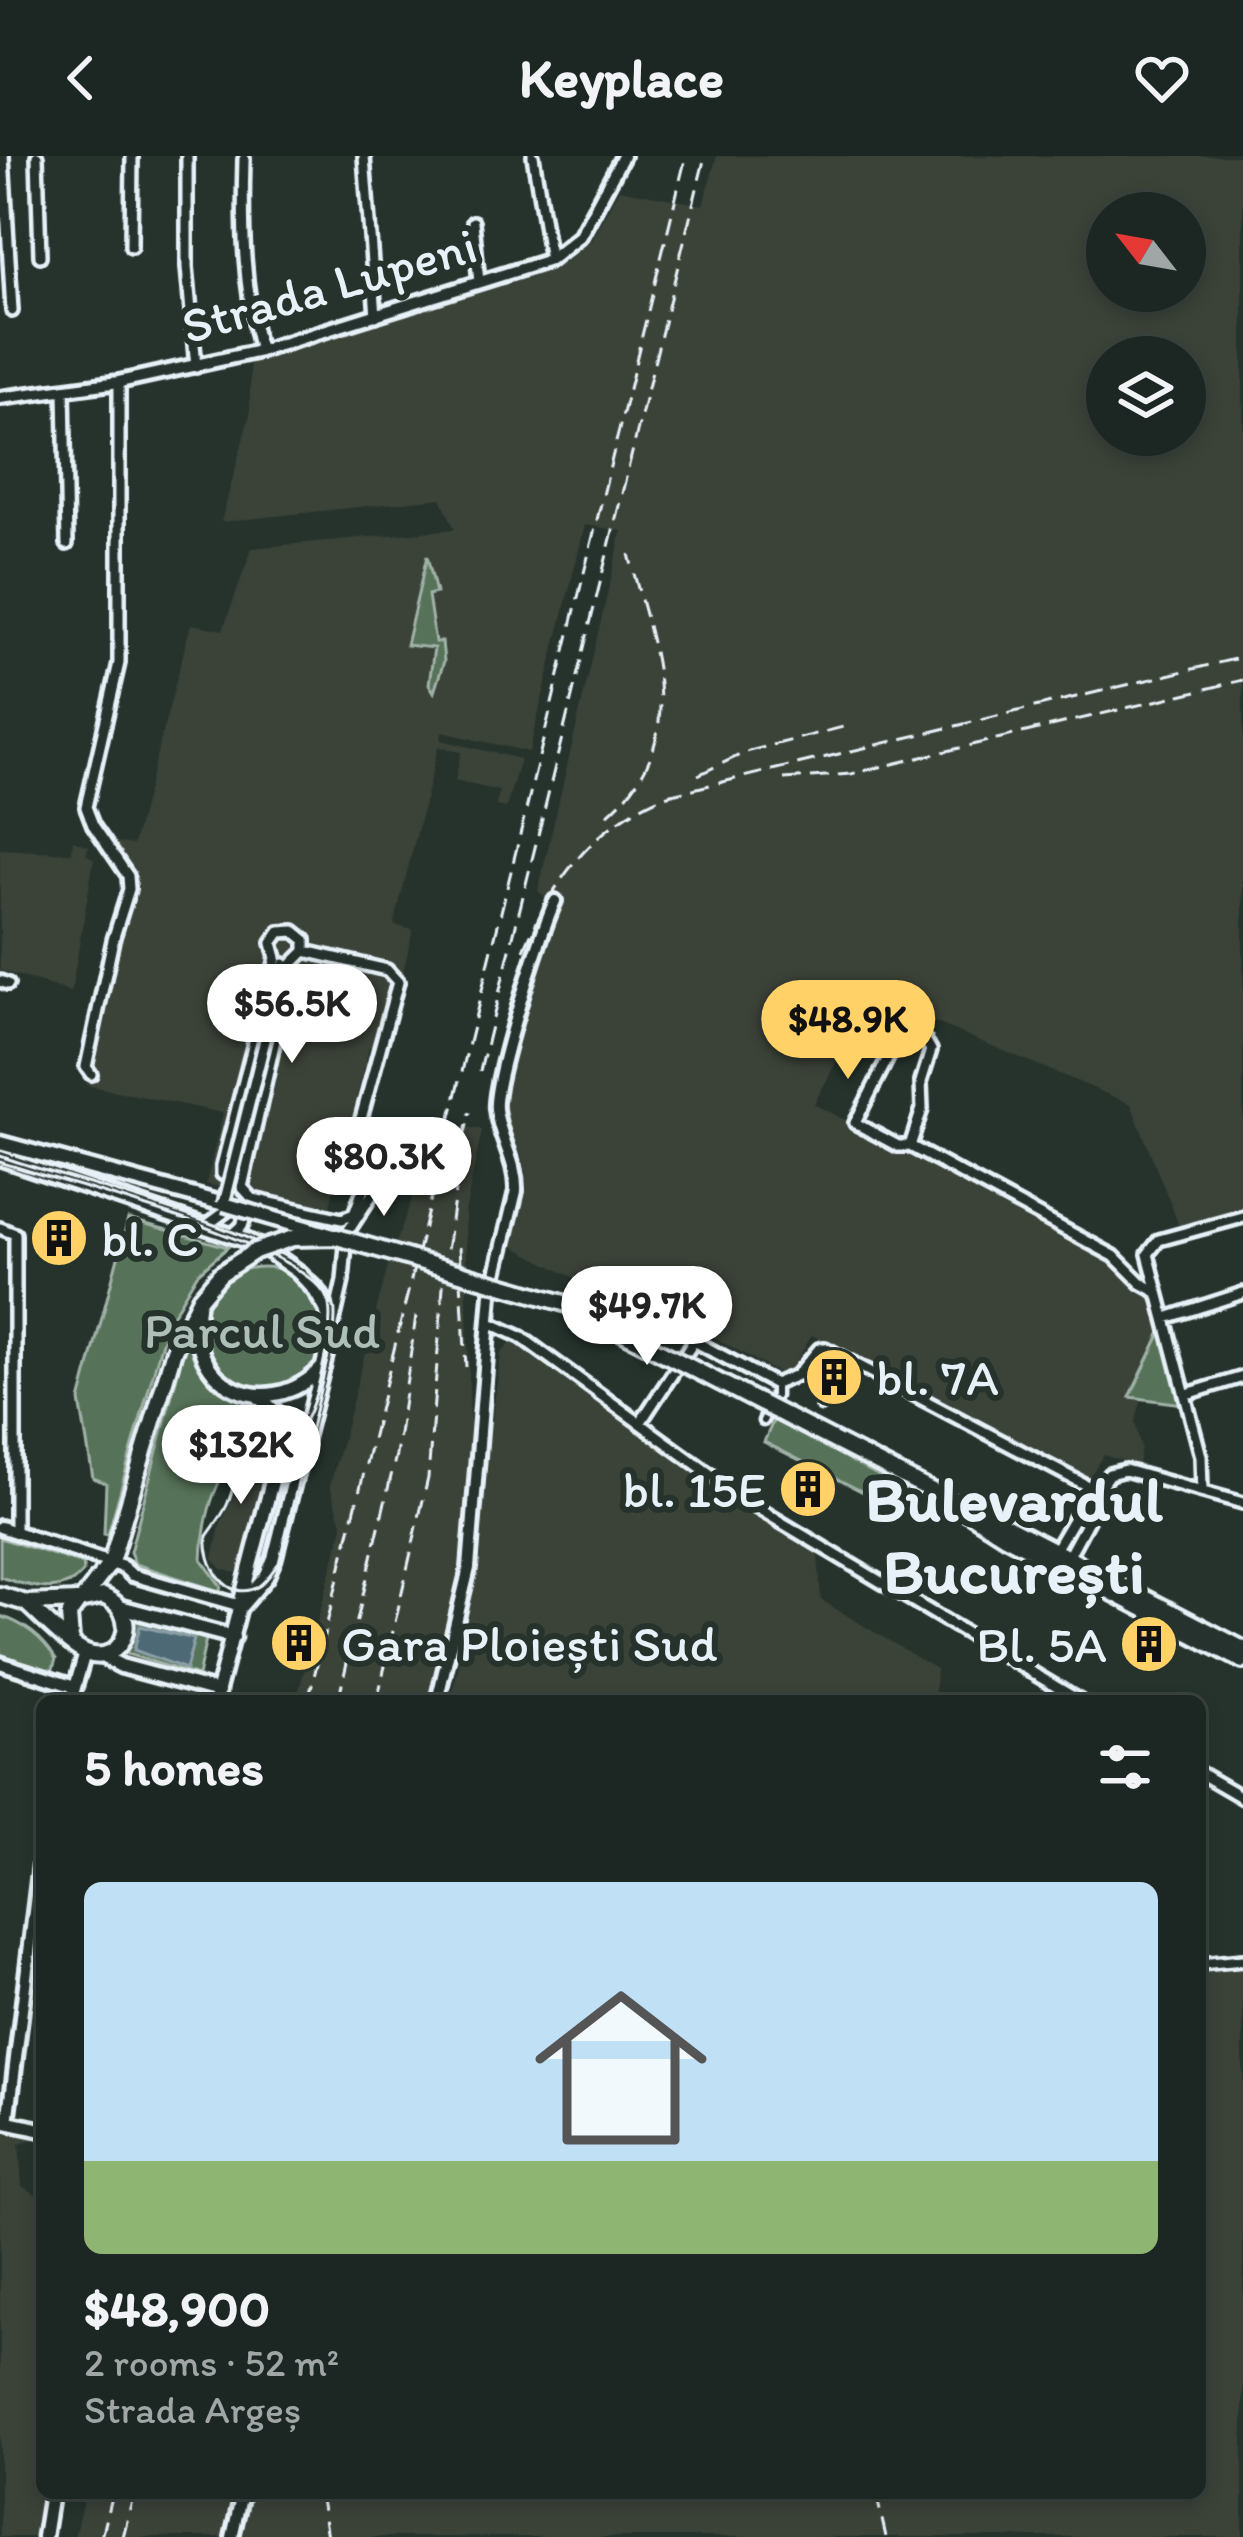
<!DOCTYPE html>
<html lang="en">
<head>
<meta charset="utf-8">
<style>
  body { margin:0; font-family:Itim,sans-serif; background:#252e2a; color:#f1f3f6; height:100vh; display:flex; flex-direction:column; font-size:45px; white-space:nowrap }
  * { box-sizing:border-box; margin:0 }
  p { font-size:39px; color:#a0a5a5 }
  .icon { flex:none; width:66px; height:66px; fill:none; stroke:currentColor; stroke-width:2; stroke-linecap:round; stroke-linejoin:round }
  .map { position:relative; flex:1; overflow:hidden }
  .drawer { position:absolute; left:36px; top:1539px; width:1170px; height:804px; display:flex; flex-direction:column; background:#1c2622; border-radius:18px; box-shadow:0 6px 18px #0003,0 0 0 3px #3a4340 }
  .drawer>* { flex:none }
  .needle { width:78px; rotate:301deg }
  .fabs { position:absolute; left:1086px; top:36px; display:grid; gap:24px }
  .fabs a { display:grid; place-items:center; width:120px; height:120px; border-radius:50%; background:#1c2622; box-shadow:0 6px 18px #0003,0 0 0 3px #3a4340; font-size:60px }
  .price { position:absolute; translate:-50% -102px; padding:0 27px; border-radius:42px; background:#fff; color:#222; font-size:39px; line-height:78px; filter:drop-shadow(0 3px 6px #0008) }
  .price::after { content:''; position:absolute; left:50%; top:72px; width:36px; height:27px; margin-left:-18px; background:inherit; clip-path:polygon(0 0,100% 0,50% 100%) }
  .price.on { background:#ffd166; color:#111 }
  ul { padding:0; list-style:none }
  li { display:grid; align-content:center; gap:24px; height:636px; padding:0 48px }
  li+li { border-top:3px solid #3a4340 }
  li span { display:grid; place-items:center; height:372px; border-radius:18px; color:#555 }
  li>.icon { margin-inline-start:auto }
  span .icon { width:216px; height:216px; fill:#fffc; stroke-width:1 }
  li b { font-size:51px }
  h2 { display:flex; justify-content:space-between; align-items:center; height:144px; padding:0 48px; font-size:51px }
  header { display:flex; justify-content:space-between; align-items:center; height:156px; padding:0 48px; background:#1c2622; font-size:54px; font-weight:800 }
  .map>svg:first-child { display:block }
  .built { fill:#3b4239; fill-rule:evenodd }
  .green { fill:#577258; stroke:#a0b2a8; stroke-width:3 }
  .water { fill:#4e6974; stroke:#8c9fa9; stroke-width:3 }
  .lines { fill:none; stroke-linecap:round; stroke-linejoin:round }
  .pedestrian-casing { stroke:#e8f1f8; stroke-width:15 }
  .minor-casing { stroke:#e8f1f8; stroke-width:18 }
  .tertiary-casing { stroke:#e8f1f8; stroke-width:20 }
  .secondary-casing { stroke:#e8f1f8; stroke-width:21 }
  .primary-casing { stroke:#e8f1f8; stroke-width:22 }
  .pedestrian { stroke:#26332d; stroke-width:6 }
  .minor { stroke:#26332d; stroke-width:9 }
  .tertiary { stroke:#26332d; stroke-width:10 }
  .secondary { stroke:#26332d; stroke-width:12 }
  .primary { stroke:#26332d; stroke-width:14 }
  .tram { stroke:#e8f1f8; stroke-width:3 }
  .rail { stroke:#e8f1f8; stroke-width:3; stroke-dasharray:18 9; stroke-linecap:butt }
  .minor-bridge-casing { stroke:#e8f1f8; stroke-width:18; stroke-linecap:butt }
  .secondary-bridge-casing { stroke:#e8f1f8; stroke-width:21; stroke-linecap:butt }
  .primary-bridge-casing { stroke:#e8f1f8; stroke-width:22; stroke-linecap:butt }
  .minor-bridge { stroke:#26332d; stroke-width:9 }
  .secondary-bridge { stroke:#26332d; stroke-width:12 }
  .primary-bridge { stroke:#26332d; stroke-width:14 }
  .labels { text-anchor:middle; stroke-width:12; stroke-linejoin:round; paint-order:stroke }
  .street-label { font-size:51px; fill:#e8f1f8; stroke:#26332d }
  .poi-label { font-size:51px; fill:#e8f1f8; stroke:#26332d; text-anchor:start }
  .park-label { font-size:51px; fill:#aebeb8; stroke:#26332d }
  .district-label { font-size:63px; font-weight:bold; fill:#e8f1f8; stroke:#26332d }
</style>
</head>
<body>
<header><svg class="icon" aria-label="back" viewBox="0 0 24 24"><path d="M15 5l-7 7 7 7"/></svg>Keyplace<svg class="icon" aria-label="heart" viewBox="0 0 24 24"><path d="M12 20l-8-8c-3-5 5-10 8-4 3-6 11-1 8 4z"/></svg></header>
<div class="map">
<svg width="1243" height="2381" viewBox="0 0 1243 2381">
  <rect width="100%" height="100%" fill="#26332d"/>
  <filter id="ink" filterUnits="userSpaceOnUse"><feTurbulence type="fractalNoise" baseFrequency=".00833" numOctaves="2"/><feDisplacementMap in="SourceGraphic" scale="24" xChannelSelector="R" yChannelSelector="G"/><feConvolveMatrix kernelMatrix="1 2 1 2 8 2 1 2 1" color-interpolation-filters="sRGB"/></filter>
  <g filter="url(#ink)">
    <path class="built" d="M717,0H1243V1056L1180,1072L1131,948L932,865L905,862L891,890L879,892L853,875L814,948L1115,1105L1132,1118L1128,1126L1155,1141L1183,1248L1142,1243L1135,1266L1141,1292L1138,1309L1103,1299L1088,1324L812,1179L790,1215L780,1218L663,1153L655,1164L513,1090L527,1032L525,1009L500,949L543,780L560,753L538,735L622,375L585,369L529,596L442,576L441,584L520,603L506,652L496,650L499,635L455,625L461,596L438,591L394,769L413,774L384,894L369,891L328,1058L206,1028L223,957L86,929L122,726L115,686L133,689L191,468L223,474L252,392L455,373L441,342L221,366L250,258V204L562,108L591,84L619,33L703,49ZM1107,57H1185V135H1107ZM1107,201H1185V279H1107Z
      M73,684L89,690L86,698L94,703L71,836L0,814V693L72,697Z
      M439,966L482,974L465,1057L470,1269L465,1392L428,1545H296L343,1370L330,1330L388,1110Z
      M513,1185L818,1398L821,1444L936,1513L934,1545H450L458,1513L501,1197Z
      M269,1297L241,1411L235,1417L222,1413L213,1403L220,1370L249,1306Z
      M1243,1811V2381H238L248,2337H1200V1817Z
      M0,1976L32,1979L33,1984L19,1988L22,2030L42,2042V2337L35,2381H0Z
      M85,2337H234L222,2381H74Z"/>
    <path class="green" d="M427,400L436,437L428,439L435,486H442L444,505L434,536L429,528L434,492L406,489Z
      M128,1063L228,1091L197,1118L167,1168L108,1379L104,1378L106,1327L93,1322L80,1245Z
      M201 1173a62 62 0 1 1 124 0a62 62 0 1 1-124 0Z
      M1164,1170L1183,1248L1130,1241Z
      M186,1186L193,1189L202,1207L271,1256L276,1267L274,1278C220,1296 204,1351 202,1404L221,1430L219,1435L135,1408L130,1396Z
      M774,1263L903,1333L873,1341L764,1286Z
      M0,1382L83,1408V1416C62,1442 27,1430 0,1421Z
      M0,1460C23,1467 43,1482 56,1503L52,1516L0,1500Z
      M133,1460L206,1483L198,1520L121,1496Z"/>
    <path class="water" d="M140,1470L194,1483L186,1513L134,1494Z"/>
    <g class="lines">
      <g class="pedestrian-casing">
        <path id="pedestrian" d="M821,1250L827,1237
          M763,1265L775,1240V1229"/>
      </g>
      <g class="minor-casing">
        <path id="minor" d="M3,0L12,155
          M37,0L40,100
          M187,0V111L196,211
          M364,0L376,160
          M533,0L550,104
          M244,3C242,70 243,130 260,195
          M473,66L479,126
          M131,91L132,0
          M64,233L67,388
          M305,795L292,808L242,1031L253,1043L342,1063L354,1058L366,1026
          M305,795L387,814L398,826L355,985L363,1012
          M0,825L8,828
          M275,844L284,808
          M91,918L86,911L113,784L129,733L128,720L93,669L86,651L119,507V226
          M362,972L363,989L371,1004
          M910,990L922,953L921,926L931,894L925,884L906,879L897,884L855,967L898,990H910L1114,1100L1141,1127L1157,1136
          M362 1016a12 12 0 1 1 24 0a12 12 0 1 1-24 0Z
          M233,1025L222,1018V1010L276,802L272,787L280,776L294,775L305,784V795
          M206,1070L233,1050
          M0,1072L15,1078V1376
          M232,1079L242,1070L248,1053
          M1166,1162L1243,1137
          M490,1167L521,1181L754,1350L1080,1545
          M333,1169L343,1125L347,1077L381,1025
          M1187,1238L1243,1221
          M640,1267L694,1185L775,1228L797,1219L819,1193L825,1192L1097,1335L1109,1318L1125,1314L1243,1347
          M1202,1334L1201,1300L1148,1098L1159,1084L1243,1061
          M1055,1394L1088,1338L1097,1335
          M1068,1401L1099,1344L1097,1335
          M1200,1617L1243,1642
          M1200,1808L1243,1804"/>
      </g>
      <g class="tertiary-casing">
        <path id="tertiary" d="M0,242L119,226L260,195L550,104L580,80L623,0
          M0,1371L123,1411L132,1419L241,1450
          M0,1507L75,1531
          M71,1545L85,1497
          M437,1545L469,1412L491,1138L516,1035C517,1005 499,982 496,953C493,926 541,774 555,745
          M8,1967L42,1691
          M232,2381L242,2337"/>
      </g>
      <g class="secondary-casing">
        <path id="secondary" d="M0,987L224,1048
          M0,1002L245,1084L269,1095L297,1115L314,1133L326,1153L332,1174L274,1403L266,1421L241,1450
          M198,1151C185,1231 267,1269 323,1211
          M259,1241L283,1263L297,1284
          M120,1451L233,1481
          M100,1499L121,1510L218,1536
          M215,1545L276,1310L308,1263
          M0,1965L42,1974
          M44,2381L51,2337"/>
      </g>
      <g class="primary-casing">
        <path id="primary" d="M942,1340L1005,1380L1243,1505
          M974,1353L1243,1493
          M0,1439L26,1447L79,1445
          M83,1443L111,1406L174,1194L200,1142
          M26,1447C41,1460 69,1490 86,1497C122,1512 145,1457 103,1440L79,1445L69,1459L71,1484"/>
      </g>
      <use href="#pedestrian" class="pedestrian"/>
      <use href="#minor" class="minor"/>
      <use href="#tertiary" class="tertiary"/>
      <use href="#secondary" class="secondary"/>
      <use href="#primary" class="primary"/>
      <path class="tram" d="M0,1000C72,1026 284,1076 326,1131C336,1145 336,1159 334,1175L279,1407C273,1414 267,1425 259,1430C226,1449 204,1407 207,1380C214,1370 222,1360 227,1349C234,1333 236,1312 251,1300C274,1283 293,1290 308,1259C318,1237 337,1164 327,1142C300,1086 65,1028 0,1006"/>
      <path class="rail" d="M698,619L746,596L847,570
        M784,623L851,618L1243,524
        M607,659C695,584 652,493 629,398
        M524,794C553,724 593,670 664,640L1243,501
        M480,915L705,0
        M459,1091L466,1211
        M308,1545L686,0
        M338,1545L396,1299L416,1160
        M377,1545L428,1322L444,1118L460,998L470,956
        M320,2337L327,2381
        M876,2337L886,2381
        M101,2381L112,2337
        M123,2381L134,2337"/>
      <g class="minor-bridge-casing">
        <path id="minor-bridge" d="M224,1048L275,844"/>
      </g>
      <g class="secondary-bridge-casing">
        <path id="secondary-bridge" d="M224,1048L330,1079"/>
      </g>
      <g class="primary-bridge-casing">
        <path id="primary-bridge" d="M200,1142L220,1118L255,1095L293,1082L337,1081L567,1148L942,1340"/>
      </g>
      <use href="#minor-bridge" class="minor-bridge"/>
      <use href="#secondary-bridge" class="secondary-bridge"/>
      <use href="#primary-bridge" class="primary-bridge"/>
    </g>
  </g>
  <defs>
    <g id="building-disc" transform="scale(3)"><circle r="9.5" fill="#ffd166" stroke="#26332d"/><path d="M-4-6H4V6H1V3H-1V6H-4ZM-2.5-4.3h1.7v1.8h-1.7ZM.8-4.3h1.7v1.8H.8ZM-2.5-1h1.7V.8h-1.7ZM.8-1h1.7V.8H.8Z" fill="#111"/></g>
  </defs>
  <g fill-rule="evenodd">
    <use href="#building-disc" x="59" y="1082"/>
    <use href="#building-disc" x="834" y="1221"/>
    <use href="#building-disc" x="808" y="1333"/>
    <use href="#building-disc" x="299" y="1487"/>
    <use href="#building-disc" x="1149" y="1488"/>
  </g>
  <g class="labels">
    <g class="street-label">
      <text transform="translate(329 129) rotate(-16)" y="18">Strada Lupeni</text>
    </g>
    <g class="poi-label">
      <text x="101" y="1100">bl. C</text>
      <text x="876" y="1239">bl. 7A</text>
      <text x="766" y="1351" text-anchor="end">bl. 15E</text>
      <text x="341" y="1505">Gara Ploiești Sud</text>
      <text x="1107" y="1506" text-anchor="end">Bl. 5A</text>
    </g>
    <g class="park-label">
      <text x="262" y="1192">Parcul Sud</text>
    </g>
    <g class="district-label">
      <text x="1014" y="1365">Bulevardul<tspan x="1014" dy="72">București</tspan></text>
    </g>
  </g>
</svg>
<div class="fabs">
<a><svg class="needle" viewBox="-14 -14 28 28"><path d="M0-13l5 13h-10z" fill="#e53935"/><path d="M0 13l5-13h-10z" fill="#a0a5a5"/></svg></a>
<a><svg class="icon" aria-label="layers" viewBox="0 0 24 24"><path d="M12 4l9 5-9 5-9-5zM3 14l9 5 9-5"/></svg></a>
</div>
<b class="price" style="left:292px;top:910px">$56.5K</b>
<b class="price on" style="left:848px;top:926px">$48.9K</b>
<b class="price" style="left:384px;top:1063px">$80.3K</b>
<b class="price" style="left:647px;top:1212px">$49.7K</b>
<b class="price" style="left:241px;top:1351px">$132K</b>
<section class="drawer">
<h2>5 homes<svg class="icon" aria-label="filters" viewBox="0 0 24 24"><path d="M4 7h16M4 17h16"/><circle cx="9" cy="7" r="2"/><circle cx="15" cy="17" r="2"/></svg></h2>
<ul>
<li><span style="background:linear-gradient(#bfe0f5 75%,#8fb573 0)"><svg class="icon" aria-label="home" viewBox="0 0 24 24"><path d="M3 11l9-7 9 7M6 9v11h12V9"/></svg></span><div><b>$48,900</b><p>2 rooms · 52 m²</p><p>Strada Argeș</p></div></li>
</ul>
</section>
</div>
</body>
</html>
